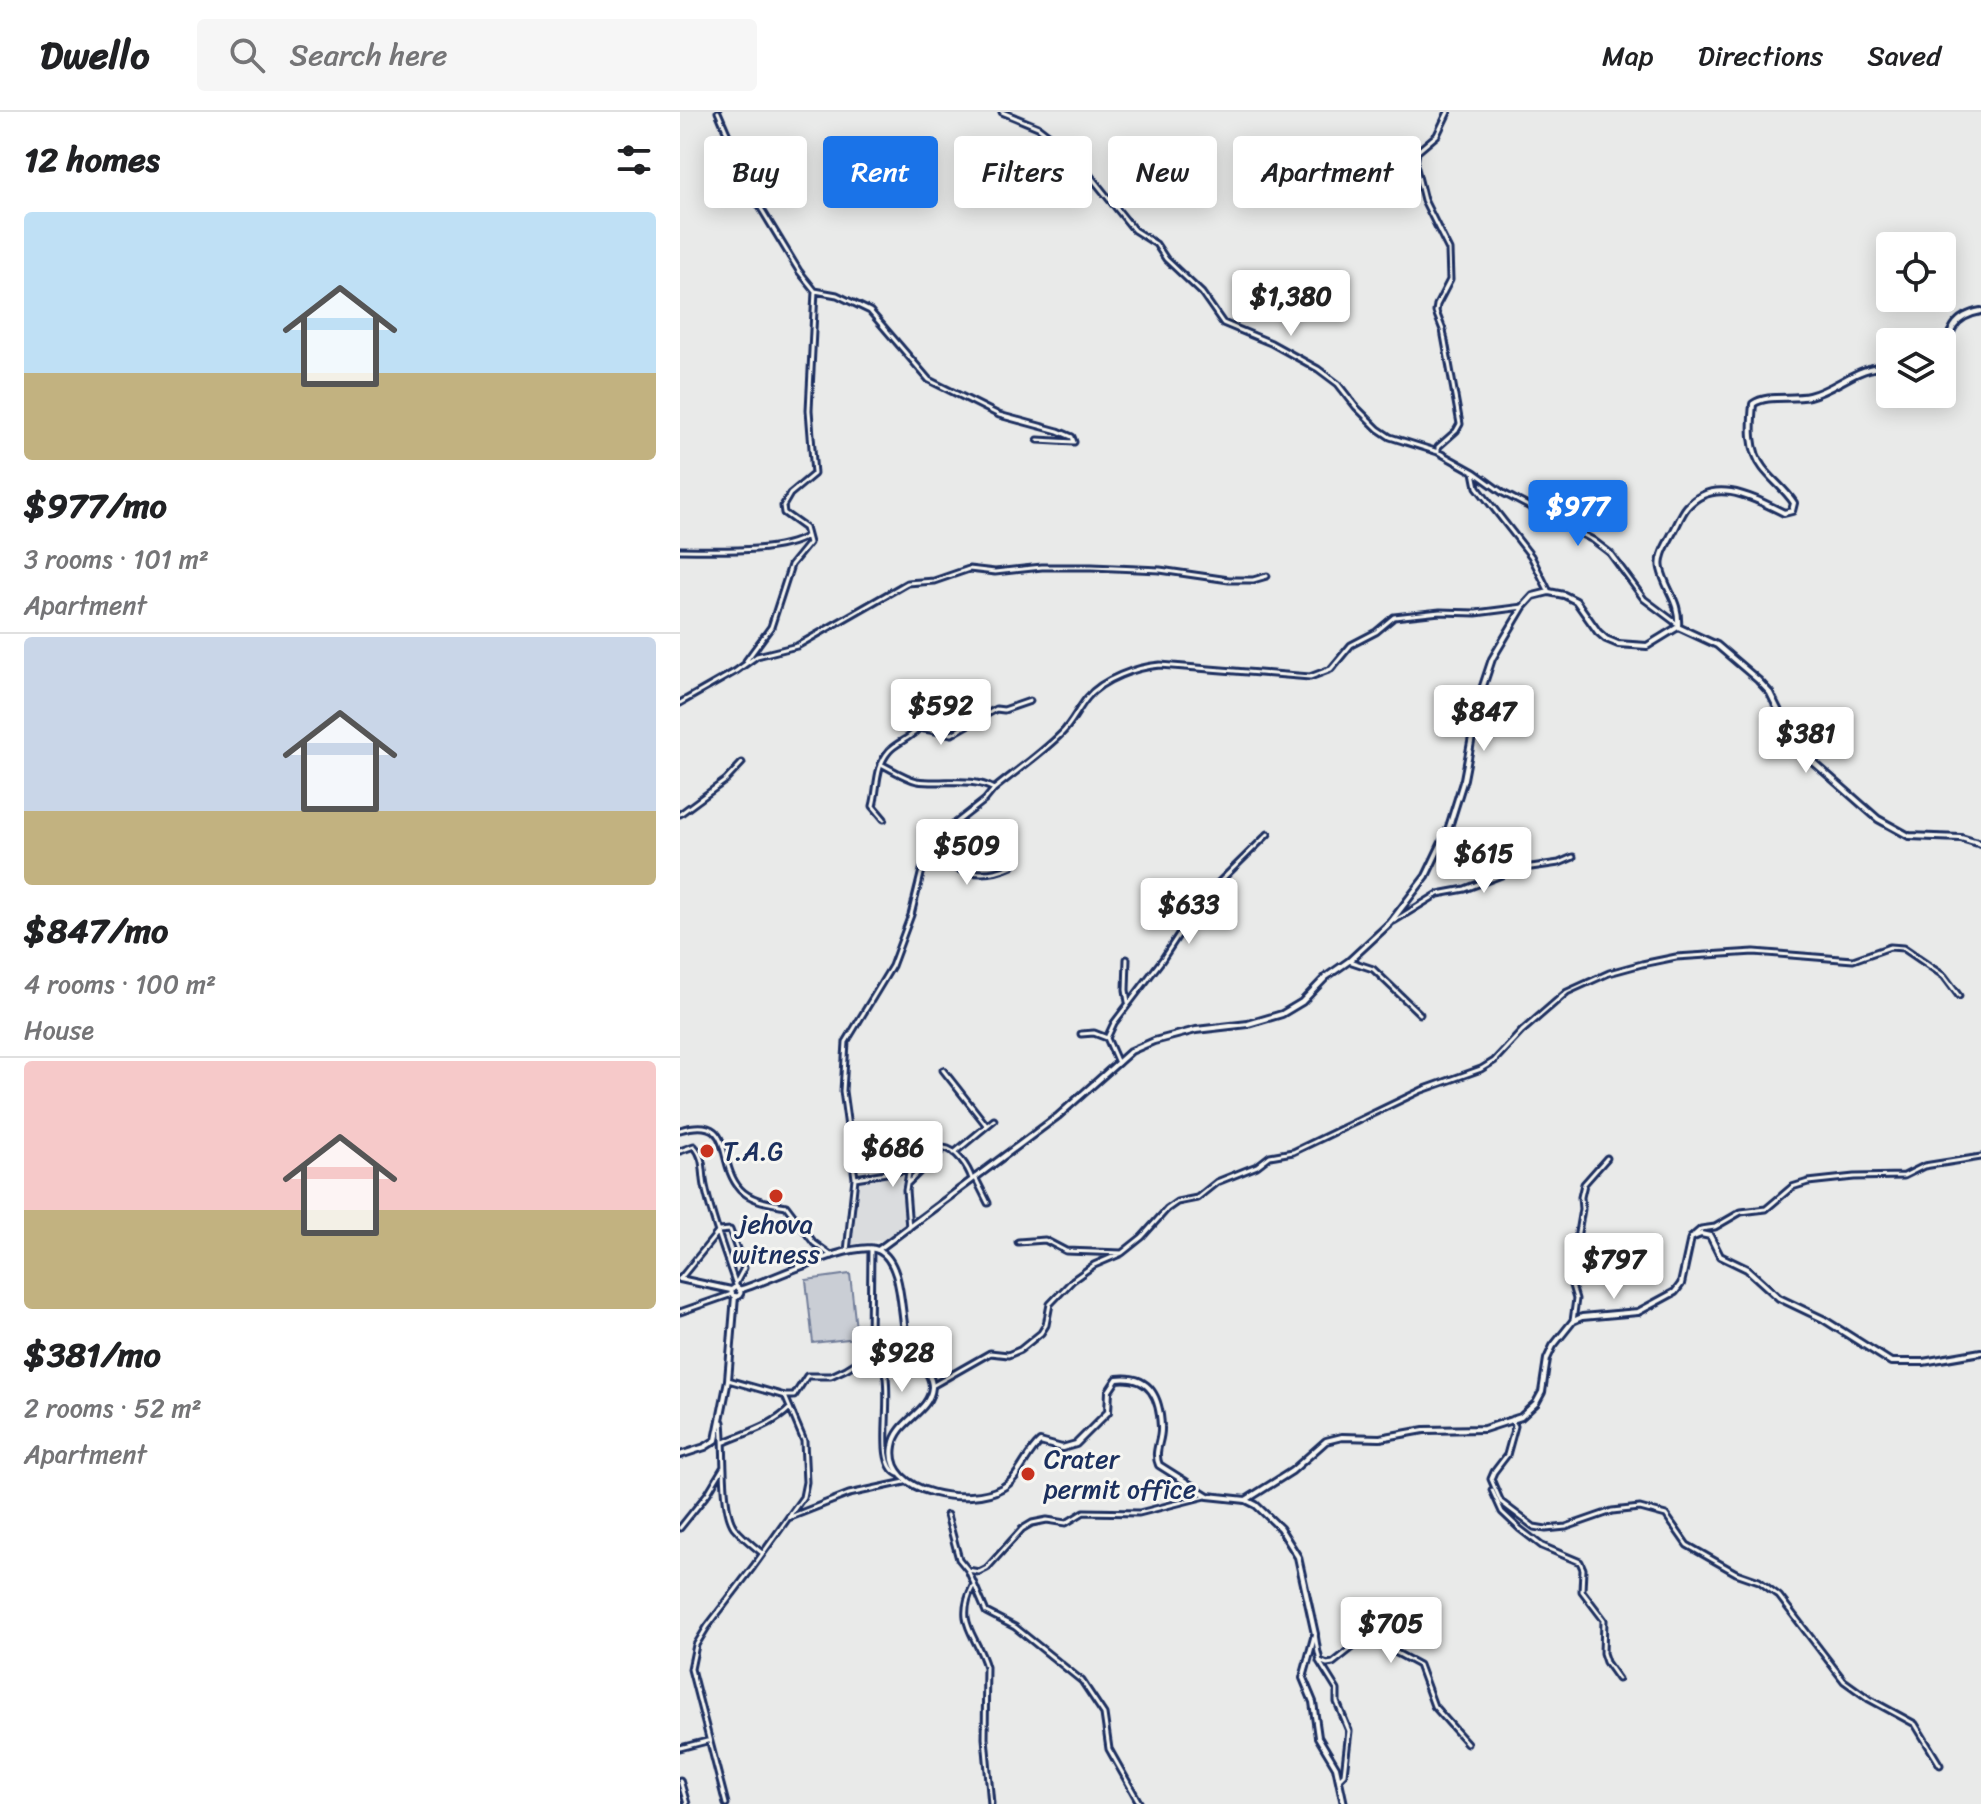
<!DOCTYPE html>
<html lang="en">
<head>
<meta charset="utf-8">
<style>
  body { margin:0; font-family:Sriracha,sans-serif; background:#f6f6f6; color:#202124; height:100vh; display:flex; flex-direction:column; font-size:30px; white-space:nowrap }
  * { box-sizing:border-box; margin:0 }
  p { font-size:26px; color:#757577 }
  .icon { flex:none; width:44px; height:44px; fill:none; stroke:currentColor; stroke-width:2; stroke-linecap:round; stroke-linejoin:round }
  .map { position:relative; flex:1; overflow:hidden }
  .panel { display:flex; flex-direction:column; background:#fff; width:680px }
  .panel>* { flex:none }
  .top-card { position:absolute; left:24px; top:24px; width:760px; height:72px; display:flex; gap:16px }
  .controls { position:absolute; left:1196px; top:120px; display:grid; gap:16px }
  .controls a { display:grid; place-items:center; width:80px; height:80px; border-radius:8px; background:#fff; box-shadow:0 4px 20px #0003; font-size:40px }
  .price { position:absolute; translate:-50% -68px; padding:0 18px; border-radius:8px; background:#fff; color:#222; font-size:26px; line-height:52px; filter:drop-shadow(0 2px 4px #0008) }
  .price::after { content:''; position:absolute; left:50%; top:48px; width:24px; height:18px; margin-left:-12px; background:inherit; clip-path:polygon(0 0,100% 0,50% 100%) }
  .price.current { background:#1a73e8; color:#fff }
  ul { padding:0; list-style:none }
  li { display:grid; align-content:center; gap:16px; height:424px; padding:0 24px }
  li+li { border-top:2px solid #e0e0e0 }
  li span { display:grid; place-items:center; height:248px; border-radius:8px; color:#555 }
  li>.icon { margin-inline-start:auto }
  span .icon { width:144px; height:144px; fill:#fffc; stroke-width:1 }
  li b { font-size:34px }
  h2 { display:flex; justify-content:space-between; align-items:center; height:96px; padding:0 24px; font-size:34px }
  .pill { padding:0 28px; border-radius:8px; background:#fff; box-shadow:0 4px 20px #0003; font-size:28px; line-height:72px }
  .pill.current { background:#1a73e8; color:#fff }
  header { display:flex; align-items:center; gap:48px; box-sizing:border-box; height:112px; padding:0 40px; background:#fff; border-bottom:2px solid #e0e0e0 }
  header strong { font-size:38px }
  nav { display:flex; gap:44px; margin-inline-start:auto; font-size:28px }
  .search { width:560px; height:72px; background:#f6f6f6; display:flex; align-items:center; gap:20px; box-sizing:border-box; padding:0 28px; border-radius:8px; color:#757577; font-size:30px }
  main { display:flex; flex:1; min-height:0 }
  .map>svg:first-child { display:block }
  .built { fill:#dadcde }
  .garden { fill:#caced5; stroke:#727e9a; stroke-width:2 }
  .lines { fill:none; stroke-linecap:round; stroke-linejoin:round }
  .minor-casing { stroke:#1b2f5e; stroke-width:9 }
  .tertiary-casing { stroke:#1b2f5e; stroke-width:10 }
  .secondary-casing { stroke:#1b2f5e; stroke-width:10 }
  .minor { stroke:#f6f6f2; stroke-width:3 }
  .tertiary { stroke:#f6f6f2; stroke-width:4 }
  .secondary { stroke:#f6f6f2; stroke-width:4 }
  .poi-dot { fill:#c8321e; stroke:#f6f6f2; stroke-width:3 }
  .labels { text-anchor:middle; stroke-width:6; stroke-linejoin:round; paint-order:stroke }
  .poi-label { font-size:26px; fill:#1b2f5e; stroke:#f6f6f2; text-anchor:start }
</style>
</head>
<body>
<header>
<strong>Dwello</strong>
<div class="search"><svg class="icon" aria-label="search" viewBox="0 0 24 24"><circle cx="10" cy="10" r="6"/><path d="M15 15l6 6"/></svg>Search here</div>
<nav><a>Map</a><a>Directions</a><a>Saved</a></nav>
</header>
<main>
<section class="panel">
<h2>12 homes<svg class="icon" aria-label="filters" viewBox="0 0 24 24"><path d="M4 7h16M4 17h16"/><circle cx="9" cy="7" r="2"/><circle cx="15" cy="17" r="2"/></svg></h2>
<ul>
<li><span style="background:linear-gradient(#bfe0f5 65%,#c2b280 0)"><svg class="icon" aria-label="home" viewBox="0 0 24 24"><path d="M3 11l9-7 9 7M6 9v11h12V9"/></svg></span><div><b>$977/mo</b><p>3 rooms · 101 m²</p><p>Apartment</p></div></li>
<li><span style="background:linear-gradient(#c9d6e8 70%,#c2b280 0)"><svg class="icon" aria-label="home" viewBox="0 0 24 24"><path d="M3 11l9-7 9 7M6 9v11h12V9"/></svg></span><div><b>$847/mo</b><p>4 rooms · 100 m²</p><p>House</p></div></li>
<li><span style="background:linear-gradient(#f6c9c9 60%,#c2b280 0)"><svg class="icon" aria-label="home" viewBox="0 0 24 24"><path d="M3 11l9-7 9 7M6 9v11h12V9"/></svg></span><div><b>$381/mo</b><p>2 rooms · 52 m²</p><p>Apartment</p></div></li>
</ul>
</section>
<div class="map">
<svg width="1301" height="1692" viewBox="0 0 1301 1692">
  <rect width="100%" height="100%" fill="#e9eae9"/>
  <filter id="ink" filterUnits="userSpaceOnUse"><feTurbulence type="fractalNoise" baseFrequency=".0125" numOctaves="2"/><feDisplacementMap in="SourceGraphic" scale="16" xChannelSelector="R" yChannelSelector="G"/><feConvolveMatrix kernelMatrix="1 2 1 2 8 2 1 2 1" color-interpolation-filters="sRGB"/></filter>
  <g filter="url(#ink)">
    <path class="built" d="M225,1060L227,1111L204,1128L172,1132L179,1067Z"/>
    <path class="garden" d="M170,1162L177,1226L133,1231L126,1168Z"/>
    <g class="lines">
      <g class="minor-casing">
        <path id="minor" d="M38,0L76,88L119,159L135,179L129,298L134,362L110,382L103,394L104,401L125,416L129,431L111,453L91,515L66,549
          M322,0L358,15L392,41L454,118L476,132L486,147L522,181L543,211L591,231L638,257L658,272L676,295L698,317L710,325L758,340L794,360L797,375L851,444L869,480
          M135,179L157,183L190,199L249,268L319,303L378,319L392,325L394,330L358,328
          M758,340V335L776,319L780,312L763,218L756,200L757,193L770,168L769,138L744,88L735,52L737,40L757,23L768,0
          M794,360L823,381L913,428L930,441L964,487L996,511
          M0,438C34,438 99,442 127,424
          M0,591L56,559L77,544L117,534L227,471L254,469L289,457L315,460L362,455H412L480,458L549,468H573L587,464
          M201,652C213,658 225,666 237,669C263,673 291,664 314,677
          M0,702L46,668L62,651
          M204,707L193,694C198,676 195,655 209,639C217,630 230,627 239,616L272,622L316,597L324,598L350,589
          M246,742C275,758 300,769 332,754
          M714,809L758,782L785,777L837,757L879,751L893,745
          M447,847L446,878L448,890
          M669,849L693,857L740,902
          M401,922L414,921L427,926
          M438,951L427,926L434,911L482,848L522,787L588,722
          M263,958L307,1014
          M0,1018C56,1002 35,1049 60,1077C71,1089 90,1091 106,1094L134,1131L152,1144
          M0,1039L14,1034C25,1046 22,1059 25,1074C32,1108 46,1143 57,1176
          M274,1041L314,1008
          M295,1065L308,1091
          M175,1066L225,1058L229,1061L226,1078L229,1116
          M227,1072L264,1036C276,1037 288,1055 292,1067
          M1014,1123L1021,1117L1035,1115L1061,1100L1086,1097L1112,1075L1128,1070L1174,1065L1224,1064L1244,1054L1301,1045
          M338,1130L365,1128L386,1139L442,1141
          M167,1139L175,1066L163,979L166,930L212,854L231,803L246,742L254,728L305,688L314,677C336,659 361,642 382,621C392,611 398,597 407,586C422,567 457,555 480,553L630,565L651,557L671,533L696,520L714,505L760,500L796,501L843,495
          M0,1167L39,1119L50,1118L64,1156L56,1171
          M0,1200L52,1182
          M893,1209L896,1187L890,1167L902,1097L901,1085L904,1072L927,1046
          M191,1231C225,1259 189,1348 218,1362
          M48,1268L105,1284H114L127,1264H151L166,1257L179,1249L190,1230L191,1136
          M252,1274L310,1241L328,1243L340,1238L361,1221L366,1213L370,1192L393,1168L414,1153L442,1141L462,1125L487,1097L497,1090L517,1086L537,1070L577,1054L590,1044L613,1040L742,978L801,957L814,949L842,919L887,880L929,861L962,852L996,845L1074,840L1173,848L1210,835L1223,836L1264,864L1279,884
          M831,1308L835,1314L827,1343L814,1360L811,1367L821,1390L854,1415L866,1417L886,1415L932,1399L960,1396L986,1403L1007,1433L1056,1461L1079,1469L1099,1484L1164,1569L1189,1587L1235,1612L1260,1653
          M42,1310C45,1336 41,1397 54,1415C62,1425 72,1433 82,1441
          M45,1330C68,1320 92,1314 110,1296
          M812,1378L822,1400L840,1417L862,1434L900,1450L903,1457L902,1479L924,1508L923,1541L926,1550L938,1567
          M267,1403L279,1447L288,1458L306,1500L335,1515L402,1569L424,1602L429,1637L460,1692
          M108,1406L169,1382L225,1370
          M0,1416L28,1381L43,1356
          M288,1458L299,1460L307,1456L342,1417L352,1411L367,1408L386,1411L404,1400L459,1401L526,1384
          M293,1474C274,1512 297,1522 306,1555L305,1626L311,1692
          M635,1522L638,1541
          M638,1540L640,1549L647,1552L653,1551L688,1523L701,1526L713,1539L739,1553L754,1594L787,1631
          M639,1549L657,1578V1590L669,1619L664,1662L659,1667
          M0,1636L27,1629
          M0,1668L7,1692
          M46,1692L11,1557L16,1533L27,1515L73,1455L123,1385L126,1370L124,1329L105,1284"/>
      </g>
      <g class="tertiary-casing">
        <path id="tertiary" d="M1262,256C1269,227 1267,205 1301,199
          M998,515L1037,533L1078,568L1090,581L1110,622L1131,648L1198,707L1229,724L1281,726L1301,732
          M198,1138L378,1004L451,939L474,929L516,918L568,912L602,902L622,890L646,865L669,849L710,811L746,764L768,718L784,667L800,583L812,547L843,495L853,484L869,480L884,483L896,489L918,520L926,527L938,532L967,534L998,515C1000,489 986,479 981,457C978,445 987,432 992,422C997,414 1001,402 1007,395C1035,363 1075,387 1104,401L1112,399L1114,391C1105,377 1093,369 1083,356C1069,338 1071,313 1073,292C1087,282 1111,288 1129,284C1154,278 1173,258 1199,255L1210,266
          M0,1343L25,1335L36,1328L48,1268L55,1184
          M566,1388L612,1359L646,1329L662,1325L700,1326L744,1318L804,1317L841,1305L856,1291L862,1280L867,1247L873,1234L893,1209L902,1205L958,1200L995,1180L1001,1172L1011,1126L1021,1122L1030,1124L1040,1144L1067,1157L1099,1186L1143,1207L1211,1250H1243L1301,1240"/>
      </g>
      <g class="secondary-casing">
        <path id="secondary" d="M0,1167L51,1178
          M51.5 1180a4.5 4.5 0 1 1 9 0a4.5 4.5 0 1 1-9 0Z
          M59,1178C88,1170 174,1127 198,1138C224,1150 220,1204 227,1228C232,1244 252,1258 252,1275C250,1301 217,1308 213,1334C204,1384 291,1394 322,1376C340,1366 345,1343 360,1330L382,1336L396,1332L428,1300L429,1279L437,1267C471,1263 480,1287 481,1315C482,1329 473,1339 479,1353L528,1384L566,1388L576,1393L600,1416L618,1445L635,1522L623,1566L633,1590L638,1625L656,1655L664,1692"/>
      </g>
      <use href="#minor" class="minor"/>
      <use href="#tertiary" class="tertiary"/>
      <use href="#secondary" class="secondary"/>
    </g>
  </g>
  <g class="poi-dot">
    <circle cx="27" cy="1039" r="8"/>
    <circle cx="96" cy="1084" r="8"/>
    <circle cx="348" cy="1362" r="8"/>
  </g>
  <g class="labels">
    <g class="poi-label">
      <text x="43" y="1048">T.A.G</text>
      <text x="96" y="1121" text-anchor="middle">jehova<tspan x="96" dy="30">witness</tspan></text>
      <text x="364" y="1356">Crater<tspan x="364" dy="30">permit office</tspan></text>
    </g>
  </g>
</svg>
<div class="controls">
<a><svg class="icon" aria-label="locate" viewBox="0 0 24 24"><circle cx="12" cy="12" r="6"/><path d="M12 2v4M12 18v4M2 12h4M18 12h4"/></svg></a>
<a><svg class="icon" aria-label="layers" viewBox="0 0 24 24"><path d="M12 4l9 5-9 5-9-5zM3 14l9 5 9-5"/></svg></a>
</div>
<b class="price" style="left:611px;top:226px">$1,380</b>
<b class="price current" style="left:898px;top:436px">$977</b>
<b class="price" style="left:261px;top:635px">$592</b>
<b class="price" style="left:804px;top:641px">$847</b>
<b class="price" style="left:1126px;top:663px">$381</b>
<b class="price" style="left:287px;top:775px">$509</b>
<b class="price" style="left:804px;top:783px">$615</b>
<b class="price" style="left:509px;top:834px">$633</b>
<b class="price" style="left:213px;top:1077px">$686</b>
<b class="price" style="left:934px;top:1189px">$797</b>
<b class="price" style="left:222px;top:1282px">$928</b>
<b class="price" style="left:711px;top:1553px">$705</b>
<div class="top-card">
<a class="pill">Buy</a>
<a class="pill current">Rent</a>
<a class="pill">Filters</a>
<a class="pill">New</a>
<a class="pill">Apartment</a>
</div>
</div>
</main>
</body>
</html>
